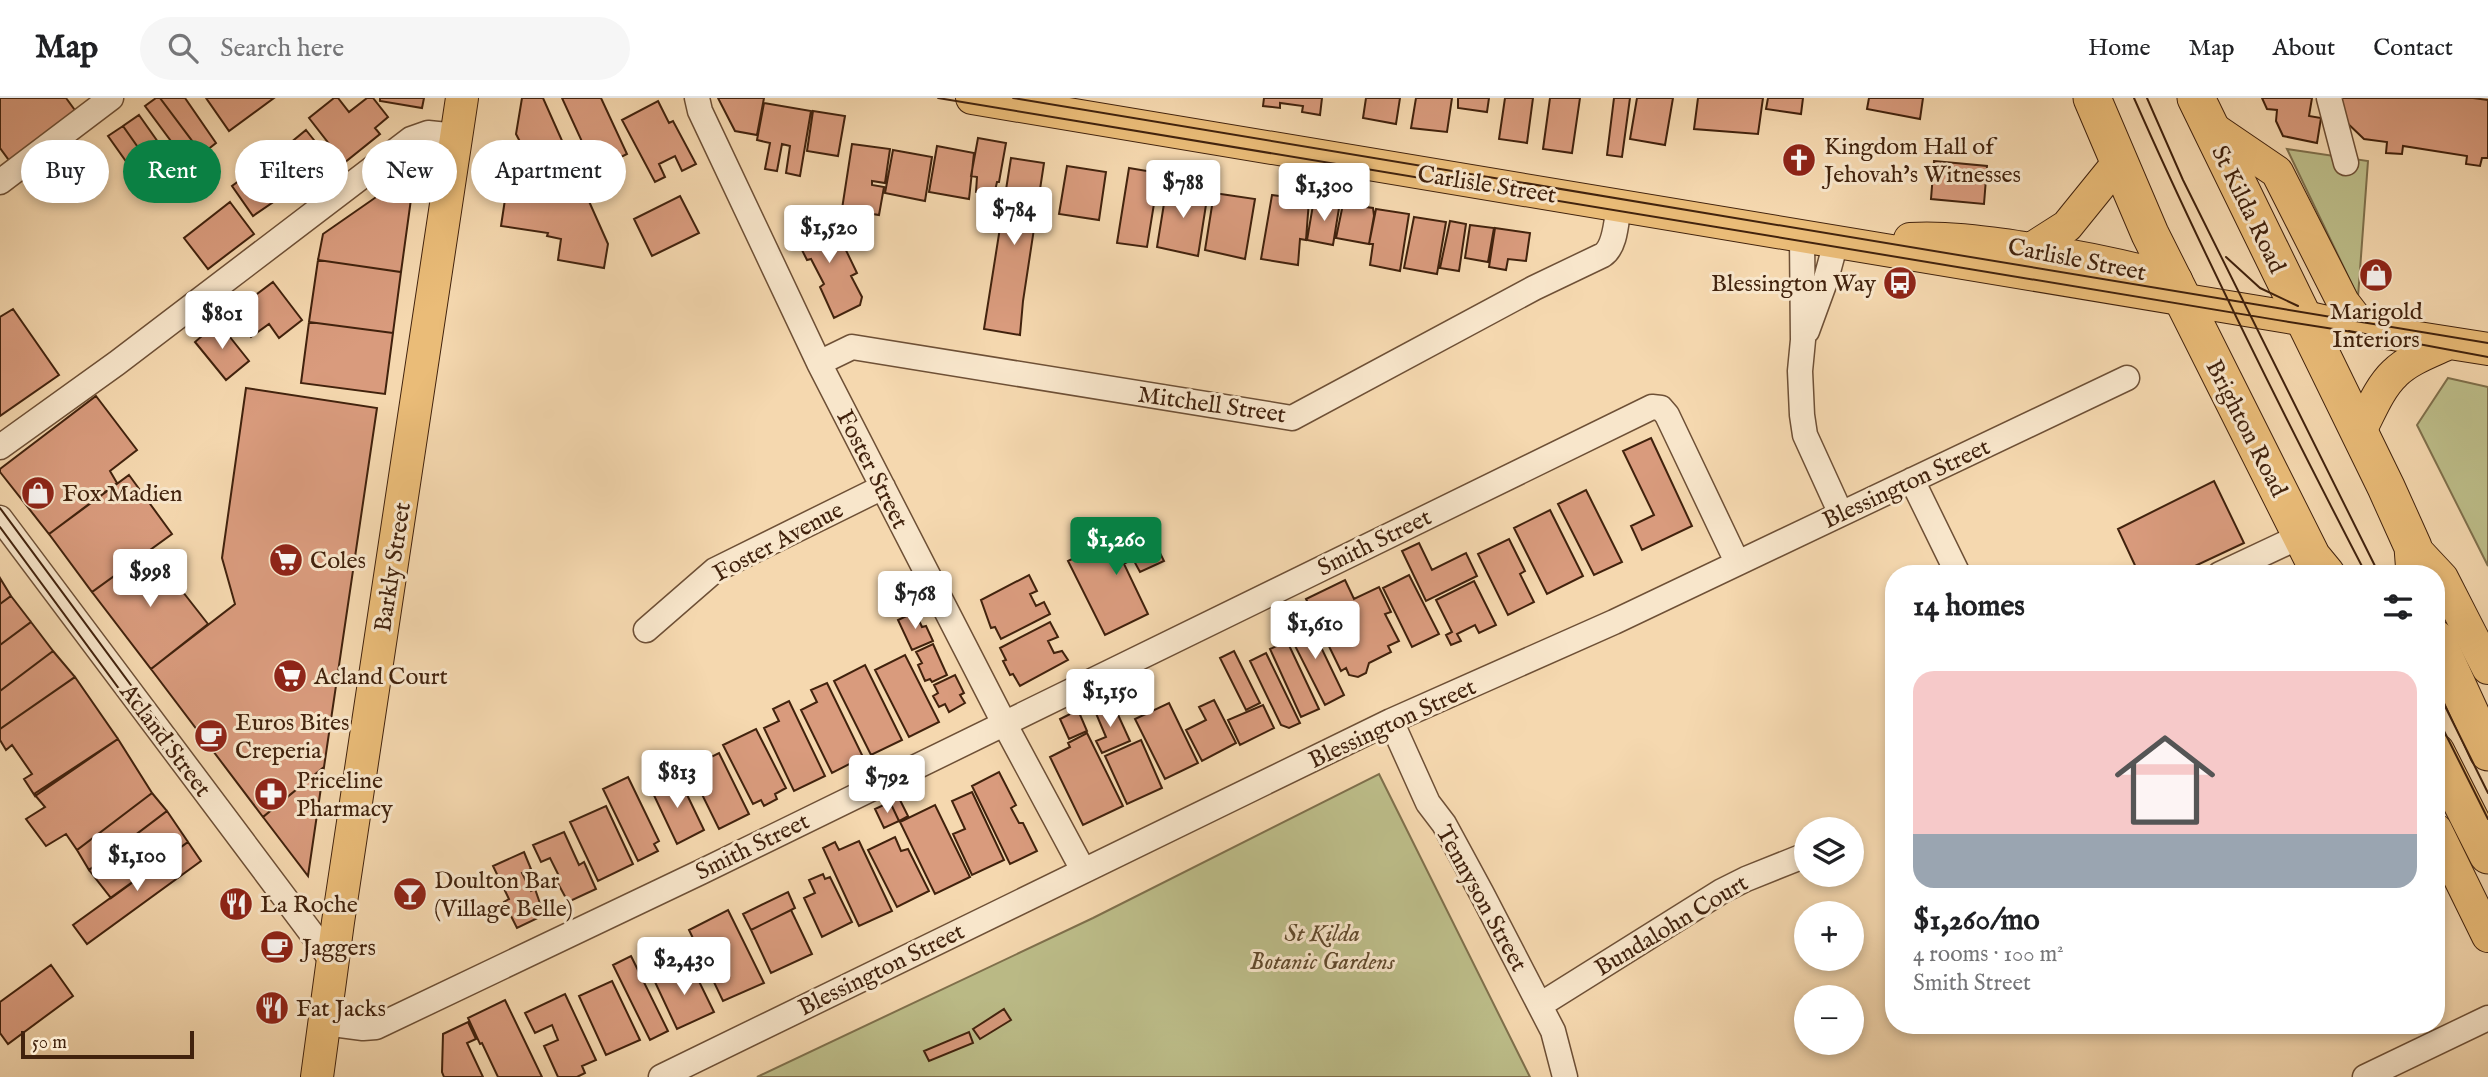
<!DOCTYPE html>
<html lang="en">
<head>
<meta charset="utf-8">
<style>
  body { margin:0; font-family:"IM FELL English",serif; background:#f6f6f6; color:#202124; height:100vh; display:flex; flex-direction:column; font-size:26px; white-space:nowrap }
  * { box-sizing:border-box; margin:0 }
  p { font-size:23px; color:#757577 }
  .icon { flex:none; width:38px; height:38px; fill:none; stroke:currentColor; stroke-width:2; stroke-linecap:round; stroke-linejoin:round }
  .map { position:relative; flex:1; overflow:hidden }
  .details { position:absolute; left:1885px; top:467px; width:560px; height:469px; display:flex; flex-direction:column; background:#fff; border-radius:28px; box-shadow:0 4px 10px #0003 }
  .details>* { flex:none }
  .guide { position:absolute; left:21px; top:42px; width:665px; height:63px; display:flex; gap:14px }
  .buttons { position:absolute; left:1794px; top:719px; display:grid; gap:14px }
  .buttons a { display:grid; place-items:center; width:70px; height:70px; border-radius:50%; background:#fff; box-shadow:0 4px 10px #0003; font-size:35px }
  .scale { position:absolute; left:21px; bottom:18px; width:173px; box-sizing:border-box; padding-left:7px; border:4px solid #41220d; border-top:0; font-size:19px; line-height:24px; white-space:nowrap; color:#41220d; -webkit-text-stroke:5px #f8e6cb; paint-order:stroke }
  .price { position:absolute; translate:-50% -60px; padding:0 16px; border-radius:7px; background:#fff; color:#222; font-size:23px; line-height:46px; filter:drop-shadow(0 2px 4px #0008) }
  .price::after { content:''; position:absolute; left:50%; top:42px; width:21px; height:16px; margin-left:-10px; background:inherit; clip-path:polygon(0 0,100% 0,50% 100%) }
  .price.active { background:#0b8043; color:#fff }
  ul { padding:0; list-style:none }
  li { display:grid; align-content:center; gap:14px; height:371px; padding:0 28px }
  li span { display:grid; place-items:center; height:217px; border-radius:21px; color:#555 }
  li>.icon { margin-inline-start:auto }
  span .icon { width:126px; height:126px; fill:#fffc; stroke-width:1 }
  li b { font-size:30px }
  h2 { display:flex; justify-content:space-between; align-items:center; height:84px; padding:0 28px; font-size:30px }
  .chip { padding:0 24px; border-radius:32px; background:#fff; box-shadow:0 4px 10px #0003; font-size:24px; line-height:63px }
  .chip.active { background:#0b8043; color:#fff }
  header { display:flex; align-items:center; gap:42px; box-sizing:border-box; height:98px; padding:0 35px; background:#fff; border-bottom:2px solid #e0e0e0 }
  header strong { font-size:33px }
  nav { display:flex; gap:38px; margin-inline-start:auto; font-size:24px }
  .search { width:490px; height:63px; background:#f6f6f6; display:flex; align-items:center; gap:18px; box-sizing:border-box; padding:0 24px; border-radius:38px; color:#757577; font-size:26px }
  .map>svg:first-child { display:block }
  .green { fill:#bdbe8a; stroke:#7f704c; stroke-width:2 }
  .building { fill:#d99b7d; stroke:#41220d; stroke-width:2 }
  .lines { fill:none; stroke-linecap:round; stroke-linejoin:round }
  .minor-casing { stroke:#6e5036; stroke-width:27 }
  .major-casing { stroke:#41220d; stroke-width:34 }
  .highway-casing { stroke:#41220d; stroke-width:39 }
  .minor { stroke:#f8e6cb; stroke-width:24 }
  .major { stroke:#eabc78; stroke-width:32 }
  .highway { stroke:#eabc78; stroke-width:37 }
  .tram { stroke:#41220d; stroke-width:2 }
  .labels { text-anchor:middle; stroke-width:6; stroke-linejoin:round; paint-order:stroke }
  .poi-label { font-size:24px; fill:#41220d; stroke:#f8e6cb; text-anchor:start }
  .street-label { font-size:24px; fill:#41220d; stroke:#f8e6cb }
  .park-label { font-size:24px; font-style:italic; fill:#60492c; stroke:#f8e6cb }
</style>
</head>
<body>
<header>
<strong>Map</strong>
<div class="search"><svg class="icon" aria-label="search" viewBox="0 0 24 24"><circle cx="10" cy="10" r="6"/><path d="M15 15l6 6"/></svg>Search here</div>
<nav><a>Home</a><a>Map</a><a>About</a><a>Contact</a></nav>
</header>
<div class="map">
<svg width="2488" height="979" viewBox="0 0 2488 979">
  <rect width="100%" height="100%" fill="#f5d8af"/>
  <filter id="stains"><feTurbulence type="fractalNoise" baseFrequency=".00286" numOctaves="4"/><feColorMatrix values="0 0 0 0 .2 0 0 0 0 .09 0 0 0 0 .02 0 0 0 .5 -.17"/></filter>
  <radialGradient id="worn" r=".72"><stop offset=".6" stop-color="#630" stop-opacity="0"/><stop offset="1" stop-color="#630" stop-opacity=".3"/></radialGradient>
  <path class="green" d="M2287,51L2368,63L2358,199Z
    M2448,280L2488,289V468L2417,327Z
    M1379,676L1530,979H757L1093,820Z"/>
  <path class="building" d="M0,0H66L77,15L11,65L0,50Z
    M156,0H160L202,56L188,66L145,8Z
    M160,0H185L216,45L202,56Z
    M206,0H274L229,33Z
    M334,0H338L349,14L367,0H373L388,19L375,30L380,36L344,65L309,20Z
    M380,0H424L422,10L380,3Z
    M522,0H543L608,146L604,170L558,162L561,141L547,138L548,135L501,128L509,75L523,68L524,61L528,59L516,36Z
    M562,0H601L627,56L595,72Z
    M718,0H764L757,37L735,33Z
    M1264,0H1322L1320,17L1302,14L1303,8L1280,5V10L1263,8Z
    M1366,0H1400L1396,26L1363,20Z
    M1416,0H1452L1447,34L1411,30Z
    M1458,0H1489L1487,14L1458,10Z
    M1505,0H1533L1527,45L1499,41Z
    M1550,0H1580L1572,55L1543,51Z
    M1614,0H1630L1622,59L1607,57Z
    M1637,0H1673L1665,47L1630,41Z
    M1698,0H1763L1758,36L1694,31Z
    M1768,0H1803L1801,16L1766,11Z
    M1869,0H1923L1920,21L1867,11Z
    M2262,0H2312L2309,18L2321,20L2317,45L2283,38L2276,23L2277,12L2267,11Z
    M2337,0H2473L2488,2V60H2482L2480,68L2466,66L2467,58L2403,48L2402,56L2386,55L2387,44L2364,41L2343,21Z
    M658,3L669,25L673,23L696,66L682,73L675,58L659,66L665,79L655,84L622,22Z
    M764,5L811,13L800,78L786,75L790,48L782,46L777,73L765,71L770,45L757,42Z
    M813,13L845,18L838,58L807,53Z
    M139,17L182,78L166,89L123,28Z
    M123,28L166,89L152,100L108,38Z
    M306,32L333,66L315,80L289,46Z
    M978,40L1006,45L999,84H997L994,97L976,94L977,79L971,78Z
    M289,46L315,80L298,93L272,59Z
    M852,46L890,51L885,85L872,83V87L884,89L879,117L842,111Z
    M937,48L974,55L969,101L929,94Z
    M893,52L932,59L925,103L885,95Z
    M1011,60L1044,65L1023,203L1020,237L984,231Z
    M266,63L288,94L253,118L232,88Z
    M1934,63L1987,68L1984,106L1931,101Z
    M1067,68L1106,74L1099,122L1059,116Z
    M1129,70L1159,75L1147,149L1117,145Z
    M415,72L401,174L318,162L323,136Z
    M1167,87L1208,94L1198,158L1157,149Z
    M1214,95L1255,101L1245,161L1205,152Z
    M1272,97L1309,102L1306,142L1300,141L1298,167L1261,161Z
    M680,98L699,135L652,158L634,121Z
    M1324,102L1340,104L1333,147L1307,142L1313,107L1322,108Z
    M230,104L254,136L208,171L184,140Z
    M1343,106L1373,110L1374,118L1369,146L1336,140Z
    M1376,111L1409,116L1400,173L1370,167L1373,146H1369Z
    M805,119L807,124L813,121L816,124L824,122L835,147L842,144L857,175L851,178L862,199L860,207L834,220L820,189L824,186L811,161L807,162L789,126Z
    M1414,119L1446,124L1437,176L1404,170Z
    M1450,123L1466,126L1459,173L1440,170Z
    M1470,127L1494,130L1488,164L1465,160Z
    M1495,130L1530,135L1526,163L1508,161L1506,172L1489,169Z
    M318,162L401,174L393,235L309,224Z
    M273,184L302,222L279,240L269,226L251,239L232,215Z
    M13,211L59,277L0,318V219Z
    M218,224L249,263L226,282L195,244Z
    M309,224L393,235L385,296L301,285Z
    M246,290L377,310L324,669L263,719L151,571L235,506L222,460Z
    M96,298L137,352L110,373L117,385L49,436L0,374V371Z
    M1651,340L1692,428L1642,452L1631,428L1654,417L1623,353Z
    M129,377L172,436L92,494L49,436Z
    M2214,383L2244,445L2178,476H2139L2118,431Z
    M1586,392L1622,464L1594,477L1558,406Z
    M1550,412L1583,478L1547,496L1514,430Z
    M1145,425L1164,463L1140,474L1133,461L1124,466L1148,516L1105,537L1068,463Z
    M1509,441L1525,473L1520,476L1534,504L1508,517L1478,456Z
    M1419,445L1432,472L1466,455L1477,478L1426,503L1402,453Z
    M150,452L208,526L151,571L92,494Z
    M1029,477L1037,493L1030,496L1036,508L1044,504L1050,516L1001,541L995,529L991,530L981,502Z
    M1409,477L1439,536L1412,549L1383,490Z
    M0,480L11,498L0,506Z
    M1345,482L1354,501L1379,489L1391,514L1385,516L1399,543L1388,548L1391,554L1369,565L1366,575L1358,579L1349,577L1346,570L1341,573L1306,501Z
    M1474,483L1496,527L1479,535L1475,527L1457,536L1461,543L1451,547L1446,537L1452,534L1436,502Z
    M11,498L31,524L0,547V506Z
    M915,514L922,529L926,528L933,543L912,552L898,522Z
    M1307,520L1344,597L1325,607L1286,530Z
    M31,524L53,553L0,593V547Z
    M1050,524L1058,539L1048,543L1054,555L1062,553L1068,562L1020,588L1013,576L1010,577L1003,563L1006,562L1000,550Z
    M1287,543L1319,611L1301,619L1270,551Z
    M933,546L947,577L932,584L930,581L925,583L918,567L922,565L916,554Z
    M53,553L75,579L0,631V593Z
    M1234,553L1260,605L1246,612L1220,560Z
    M1266,555L1300,625L1289,630L1281,627L1250,563Z
    M905,557L939,624L909,639L875,572Z
    M865,567L902,642L871,657L834,583Z
    M955,577L964,595L960,597L965,605L949,614L945,606L939,609L933,598L938,595L934,587Z
    M75,579L118,641L35,698L24,681L32,676L12,647L6,652L0,642V631Z
    M827,585L863,659L832,675L801,612L817,604L811,592Z
    M1099,602L1105,614L1115,610L1130,643L1102,655L1096,643L1106,639L1092,606Z
    M1214,602L1236,645L1202,663L1186,632L1206,622L1199,609Z
    M789,603L825,678L794,693L764,630L779,623L773,611Z
    M1169,605L1198,665L1165,681L1135,621Z
    M1263,607L1274,630L1240,647L1228,622Z
    M1078,612L1087,633L1069,641L1060,621Z
    M756,631L786,690L775,696L777,701L764,708L761,702L753,706L723,647Z
    M1087,635L1123,708L1083,727L1050,659L1070,649L1068,645Z
    M118,641L152,695L77,752L66,736L46,748L26,721L45,709L34,696Z
    M1141,642L1162,690L1127,706L1105,658Z
    M719,655L749,716L719,731L689,670Z
    M324,669L308,778L263,719Z
    M999,674L1016,707L1011,710L1019,725H1023L1037,753L1010,766L972,688Z
    M678,678L704,732L677,746L651,691Z
    M628,679L659,743L654,746L658,753L638,763L603,691Z
    M972,694L1004,762L972,777L953,736L965,731L952,703Z
    M152,695L167,713L89,772L77,752Z
    M899,700L908,718L899,723L890,704Z
    M890,704L899,723L884,730L875,711Z
    M935,707L970,779L935,796L900,724Z
    M606,708L633,766L598,783L570,724Z
    M167,713L188,744L111,800L89,772Z
    M564,734L579,767L584,764L596,791L568,804L555,780L559,778L550,760L541,764L533,747Z
    M895,739L901,753L908,751L929,793L897,809L868,752Z
    M859,743L892,813L859,828L823,750L835,744L839,752Z
    M188,744L201,763L87,846L73,827Z
    M524,754L531,771L522,775L531,793L535,791L544,817L517,830L504,804L509,801L493,768Z
    M823,776L825,781L830,779L852,824L822,839L804,800L815,795L809,782Z
    M788,794L795,810L751,832L743,816Z
    M728,812L764,885L723,903L689,832Z
    M791,812L812,856L771,875L751,832Z
    M631,858L668,933L650,942L613,867Z
    M51,867L73,898L8,946L0,935V904Z
    M691,867L714,914L677,931L655,884Z
    M612,883L640,942L606,957L579,898Z
    M565,896L596,962L582,968L585,975L577,979H558L544,948L558,942L552,927L535,935L525,915Z
    M505,902L542,979H498L482,945L480,946L468,920Z
    M1004,911L1011,922L980,941L973,931Z
    M468,924L476,941L467,945L483,979H444L442,974L443,936Z
    M969,934L973,945L929,963L924,953Z"/>
  <g class="lines">
    <g class="minor-casing">
      <path id="minor" d="M697,0L700,13L819,265L1004,625L1083,772
        M2329,0L2346,65
        M0,84L111,0
        M1802,139L1803,242L1800,273L1802,317L1805,337L1841,416
        M1807,233L1826,181L1836,144
        M819,265L852,249L1292,320L1534,190L1603,157C1616,148 1616,123 1619,107
        M0,349L117,265L411,41L428,35L457,38
        M1912,382L1958,476
        M0,420L333,864
        M2220,476L2301,438
        M646,532L715,472L883,389
        M1391,623L1428,705L1444,726L1482,796L1553,933L1565,979
        M1540,907L1722,793L1746,781L1806,757
        M325,925L363,930L376,929L701,774L1652,309L1661,310L1667,317L1737,464
        M661,979L1391,623L1614,524L2127,280
        M2365,979L2488,920"/>
    </g>
    <g class="major-casing">
      <path id="major" d="M972,0L2300,221H2313
        M2208,27L2277,74L2343,204L2363,230
        M1910,141C1947,139 1982,144 2018,149C2072,157 2124,167 2176,182
        M2031,151L2067,128L2118,65
        M2293,216L2348,229L2488,251
        M2360,333C2370,314 2379,290 2395,275C2409,261 2432,253 2449,245
        M2413,449L2442,480L2488,570
        M2436,732L2488,838
        M317,979L338,824L462,0"/>
    </g>
    <g class="highway-casing">
      <path id="highway" d="M2092,0L2150,136L2312,459L2326,476
        M2196,0L2386,389L2413,449L2415,476
        M2436,541L2488,654
        M2436,654L2488,757"/>
    </g>
    <use href="#minor" class="minor"/>
    <use href="#major" class="major"/>
    <use href="#highway" class="highway"/>
    <path class="tram" d="M938,0C1412,79 1885,160 2359,235
      M1013,0L2488,245
      M2134,0C2205,161 2285,320 2366,476
      M2147,0L2183,82L2379,476
      M2226,159L2260,190L2298,208
      M2349,233L2488,259
      M0,410L190,667
      M0,429L181,675
      M2436,590L2488,695
      M2436,617L2488,721"/>
  </g>
  <defs>
    <g id="church-disc" transform="scale(1.75)"><circle r="9.5" fill="#8f2418" stroke="#f8e6cb"/><path d="M-1.2-6h2.4v3.5h3.3v2.4h-3.3V6h-2.4V-.1h-3.3v-2.4h3.3Z" fill="#fff"/></g>
    <g id="shop-disc" transform="scale(1.75)"><circle r="9.5" fill="#8f2418" stroke="#f8e6cb"/><path d="M-5-2.5h2.3a2.7 3.5 0 0 1 5.4 0H5L5.5 6h-11ZM-1.5-2.5h3a1.5 2.3 0 0 0-3 0Z" fill="#fff"/></g>
    <g id="bus-disc" transform="scale(1.75)"><circle r="9.5" fill="#8f2418" stroke="#f8e6cb"/><path d="M-5-6H5V4H4V6H2V4H-2V6H-4V4H-5ZM-3.5-4V0h7V-4ZM-3.5 1.2v1.5H-2V1.2ZM2 1.2v1.5H3.5V1.2Z" fill="#fff"/></g>
    <g id="supermarket-disc" transform="scale(1.75)"><circle r="9.5" fill="#8f2418" stroke="#f8e6cb"/><path d="M-6-5.5h2.5l.6 2H6L4.5 2H-2.5L-4.4-4H-6ZM-1.5 3.2a1.3 1.3 0 1 0 .1 0ZM3 3.2a1.3 1.3 0 1 0 .1 0Z" fill="#fff"/></g>
    <g id="cafe-disc" transform="scale(1.75)"><circle r="9.5" fill="#8f2418" stroke="#f8e6cb"/><path d="M-5.5-4.5H6V0H3Q3 3.5 0 3.5H-2.5Q-5.5 3.5-5.5 0ZM3-3.2v2h1.7v-2ZM-6 4.5H4V6H-6Z" fill="#fff"/></g>
    <g id="pharmacy-disc" transform="scale(1.75)"><circle r="9.5" fill="#8f2418" stroke="#f8e6cb"/><path d="M-2-6h4v4h4v4h-4v4h-4v-4h-4v-4h4Z" fill="#fff"/></g>
    <g id="bar-disc" transform="scale(1.75)"><circle r="9.5" fill="#8f2418" stroke="#f8e6cb"/><path d="M-6-5H6L.8 .8V4.5H3.5V6h-7V4.5H-.8V.8Z" fill="#fff"/></g>
    <g id="restaurant-disc" transform="scale(1.75)"><circle r="9.5" fill="#8f2418" stroke="#f8e6cb"/><path d="M-5-6h1v4h1v-4h1v4h1v-4h1v5L-1.5 .5V6h-2V.5L-5-1ZM5-6V6H3V1.5H1.5Q1.5-4 5-6Z" fill="#fff"/></g>
  </defs>
  <g fill-rule="evenodd">
    <use href="#church-disc" x="1799" y="62"/>
    <use href="#shop-disc" x="2376" y="177"/>
    <use href="#bus-disc" x="1900" y="185"/>
    <use href="#shop-disc" x="38" y="395"/>
    <use href="#supermarket-disc" x="286" y="462"/>
    <use href="#supermarket-disc" x="290" y="578"/>
    <use href="#cafe-disc" x="211" y="638"/>
    <use href="#pharmacy-disc" x="271" y="696"/>
    <use href="#bar-disc" x="410" y="796"/>
    <use href="#restaurant-disc" x="236" y="806"/>
    <use href="#cafe-disc" x="277" y="849"/>
    <use href="#restaurant-disc" x="272" y="910"/>
  </g>
  <g class="labels">
    <g class="poi-label">
      <text x="1824" y="56">Kingdom Hall of<tspan x="1824" dy="28">Jehovah's Witnesses</tspan></text>
      <text x="1876" y="193" text-anchor="end">Blessington Way</text>
      <text x="2376" y="221" text-anchor="middle">Marigold<tspan x="2376" dy="28">Interiors</tspan></text>
      <text x="62" y="403">Fox Madien</text>
      <text x="310" y="470">Coles</text>
      <text x="314" y="586">Acland Court</text>
      <text x="235" y="632">Euros Bites<tspan x="235" dy="28">Creperia</tspan></text>
      <text x="296" y="690">Priceline<tspan x="296" dy="28">Pharmacy</tspan></text>
      <text x="434" y="790">Doulton Bar<tspan x="434" dy="28">(Village Belle)</tspan></text>
      <text x="260" y="814">La Roche</text>
      <text x="302" y="857">Jaggers</text>
      <text x="296" y="918">Fat Jacks</text>
    </g>
    <g class="street-label">
      <text transform="translate(1487 86) rotate(9)" y="8">Carlisle Street</text>
      <text transform="translate(2249 111) rotate(64)" y="8">St Kilda Road</text>
      <text transform="translate(2077 161) rotate(11)" y="8">Carlisle Street</text>
      <text transform="translate(1212 306) rotate(8)" y="8">Mitchell Street</text>
      <text transform="translate(2247 330) rotate(63)" y="8">Brighton Road</text>
      <text transform="translate(873 371) rotate(63)" y="8">Foster Street</text>
      <text transform="translate(1906 385) rotate(-25)" y="8">Blessington Street</text>
      <text transform="translate(778 443) rotate(-28)" y="8">Foster Avenue</text>
      <text transform="translate(1374 444) rotate(-26)" y="8">Smith Street</text>
      <text transform="translate(392 469) rotate(-81)" y="8">Barkly Street</text>
      <text transform="translate(1392 625) rotate(-25)" y="8">Blessington Street</text>
      <text transform="translate(166 642) rotate(53)" y="8">Acland Street</text>
      <text transform="translate(752 748) rotate(-26)" y="8">Smith Street</text>
      <text transform="translate(1482 800) rotate(61)" y="8">Tennyson Street</text>
      <text transform="translate(1671 827) rotate(-31)" y="8">Bundalohn Court</text>
      <text transform="translate(881 871) rotate(-26)" y="8">Blessington Street</text>
    </g>
    <g class="park-label">
      <text x="1322" y="843">St Kilda<tspan x="1322" dy="28">Botanic Gardens</tspan></text>
    </g>
  </g>
  <rect width="100%" height="100%" filter="url(#stains)"/>
  <rect width="100%" height="100%" fill="url(#worn)"/>
</svg>
<div class="buttons">
<a><svg class="icon" aria-label="layers" viewBox="0 0 24 24"><path d="M12 4l9 5-9 5-9-5zM3 14l9 5 9-5"/></svg></a>
<a>+</a>
<a>−</a>
</div>
<div class="scale">50 m</div>
<b class="price" style="left:1183px;top:122px">$788</b>
<b class="price" style="left:1324px;top:125px">$1,300</b>
<b class="price" style="left:1014px;top:149px">$784</b>
<b class="price" style="left:829px;top:167px">$1,520</b>
<b class="price" style="left:222px;top:253px">$801</b>
<b class="price active" style="left:1116px;top:479px">$1,260</b>
<b class="price" style="left:150px;top:511px">$998</b>
<b class="price" style="left:915px;top:533px">$768</b>
<b class="price" style="left:1315px;top:563px">$1,610</b>
<b class="price" style="left:1110px;top:631px">$1,150</b>
<b class="price" style="left:677px;top:712px">$813</b>
<b class="price" style="left:887px;top:717px">$792</b>
<b class="price" style="left:137px;top:795px">$1,100</b>
<b class="price" style="left:684px;top:899px">$2,430</b>
<div class="guide">
<a class="chip">Buy</a>
<a class="chip active">Rent</a>
<a class="chip">Filters</a>
<a class="chip">New</a>
<a class="chip">Apartment</a>
</div>
<section class="details">
<h2>14 homes<svg class="icon" aria-label="filters" viewBox="0 0 24 24"><path d="M4 7h16M4 17h16"/><circle cx="9" cy="7" r="2"/><circle cx="15" cy="17" r="2"/></svg></h2>
<ul>
<li><span style="background:linear-gradient(#f6c9c9 75%,#9aa5b1 0)"><svg class="icon" aria-label="home" viewBox="0 0 24 24"><path d="M3 11l9-7 9 7M6 9v11h12V9"/></svg></span><div><b>$1,260/mo</b><p>4 rooms · 100 m²</p><p>Smith Street</p></div></li>
</ul>
</section>
</div>
</body>
</html>
